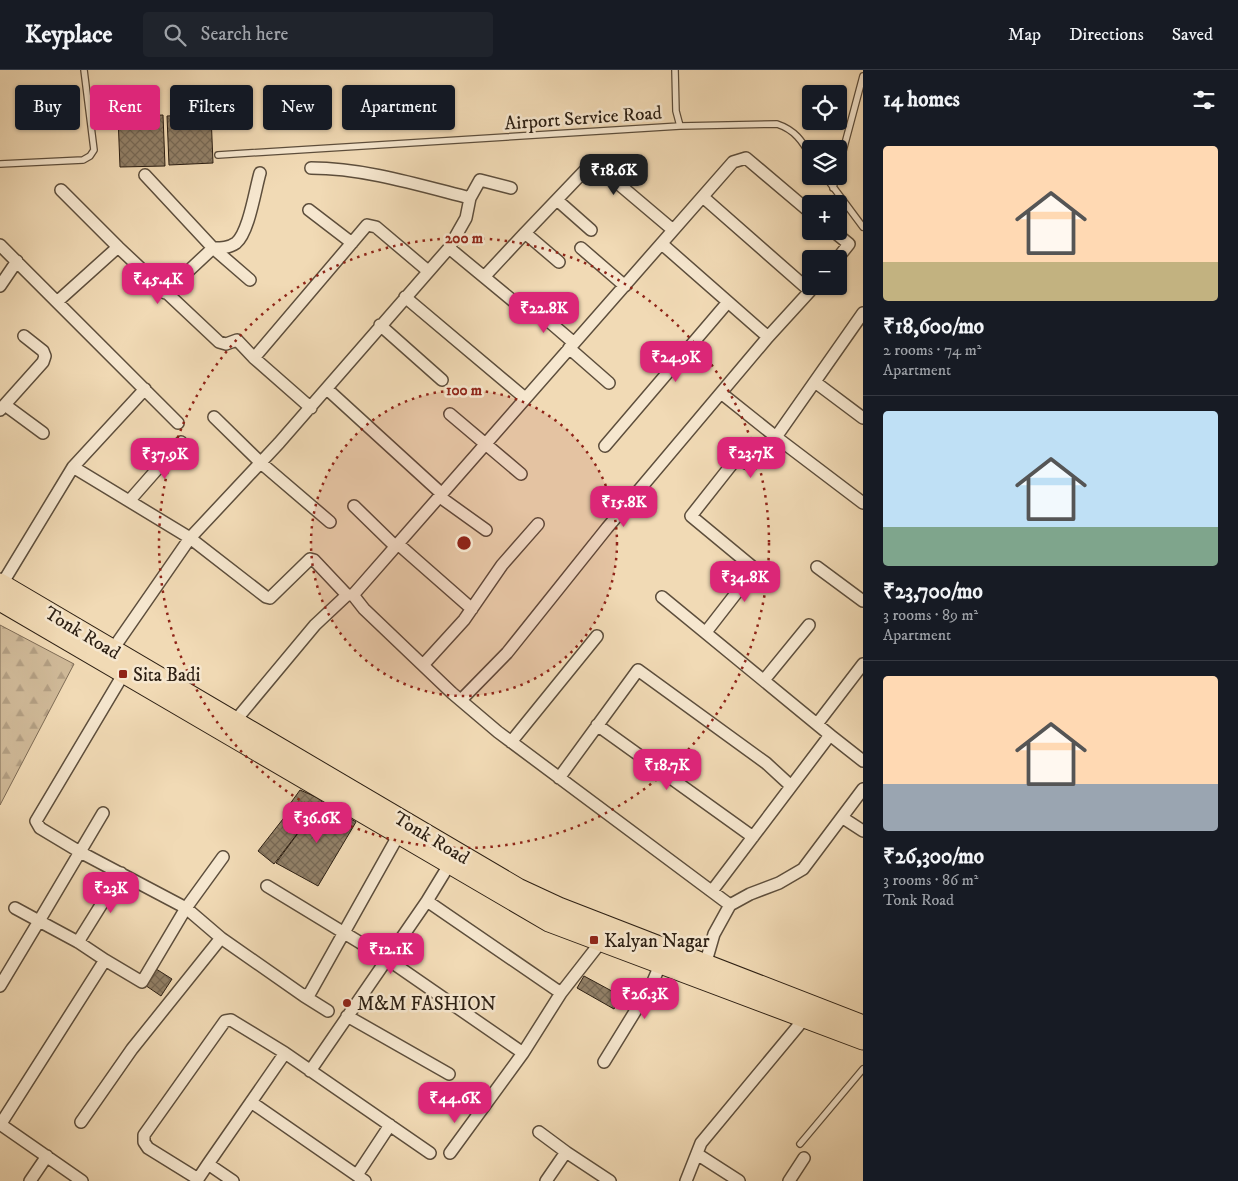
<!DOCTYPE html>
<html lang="en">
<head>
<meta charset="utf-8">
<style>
  body { margin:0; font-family:"IM FELL DW Pica",serif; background:#20242c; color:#f1f3f6; height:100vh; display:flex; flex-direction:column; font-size:19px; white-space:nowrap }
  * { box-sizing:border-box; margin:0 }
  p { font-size:16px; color:#9ea1a6 }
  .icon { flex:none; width:28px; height:28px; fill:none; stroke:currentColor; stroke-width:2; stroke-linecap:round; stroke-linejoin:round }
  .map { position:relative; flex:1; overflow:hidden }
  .side { display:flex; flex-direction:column; background:#171b24; width:375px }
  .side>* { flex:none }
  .banner { position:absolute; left:15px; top:15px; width:475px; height:45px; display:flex; gap:10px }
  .controls { position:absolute; left:802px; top:15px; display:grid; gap:10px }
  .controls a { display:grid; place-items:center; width:45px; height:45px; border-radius:5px; background:#171b24; box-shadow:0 1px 4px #0004; font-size:25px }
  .price { position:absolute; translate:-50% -42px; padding:0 11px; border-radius:10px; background:#db2777; color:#fff; font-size:16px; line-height:32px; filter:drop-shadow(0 1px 2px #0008) }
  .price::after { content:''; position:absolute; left:50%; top:30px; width:15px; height:11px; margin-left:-8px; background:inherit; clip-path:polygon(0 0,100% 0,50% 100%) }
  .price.selected { background:#222; color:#fff }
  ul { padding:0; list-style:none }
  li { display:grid; align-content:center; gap:10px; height:265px; padding:0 20px }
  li+li { border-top:1px solid #363941 }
  li span { display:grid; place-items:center; height:155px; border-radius:5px; color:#555 }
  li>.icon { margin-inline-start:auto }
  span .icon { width:90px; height:90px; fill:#fffc; stroke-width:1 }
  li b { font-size:21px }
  h2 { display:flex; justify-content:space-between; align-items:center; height:60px; padding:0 20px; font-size:21px }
  .chip { padding:0 18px; border-radius:5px; background:#171b24; box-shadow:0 1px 4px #0004; font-size:18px; line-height:45px }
  .chip.selected { background:#db2777; color:#fff }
  header { display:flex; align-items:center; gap:30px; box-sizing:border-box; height:70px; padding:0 25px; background:#171b24; border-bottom:1px solid #363941 }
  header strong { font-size:24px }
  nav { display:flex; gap:28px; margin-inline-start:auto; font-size:18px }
  .search { width:350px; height:45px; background:#20242c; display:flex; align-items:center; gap:12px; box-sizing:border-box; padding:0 18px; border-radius:5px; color:#9ea1a6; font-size:19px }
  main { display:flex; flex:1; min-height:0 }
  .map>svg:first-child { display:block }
  .forest { fill:url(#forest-firs); stroke:#7e6c56 }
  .building { fill:url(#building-cross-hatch); stroke:#2c1f13 }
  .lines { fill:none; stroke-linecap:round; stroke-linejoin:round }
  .lane-casing { stroke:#5d4e3c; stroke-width:8 }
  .street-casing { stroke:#5d4e3c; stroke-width:14 }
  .primary-casing { stroke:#2c1f13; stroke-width:21 }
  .lane { stroke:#f6e7cf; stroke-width:5.5 }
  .street { stroke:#f6e7cf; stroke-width:11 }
  .primary { stroke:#f1dab5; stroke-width:19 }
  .ring { fill:none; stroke:#8f2418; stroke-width:2.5; stroke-dasharray:2.5 5 }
  .poi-dot { fill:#8f2418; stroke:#f6e7cf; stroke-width:2 }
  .labels { text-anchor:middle; stroke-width:5; stroke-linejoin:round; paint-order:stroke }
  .street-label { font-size:19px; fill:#2c1f13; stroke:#f6e7cf }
  .poi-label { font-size:19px; fill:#2c1f13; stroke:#f6e7cf; text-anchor:start }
  .centre { fill:#8f2418; stroke:#f6e7cf; stroke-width:2.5 }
  .ring-label { font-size:15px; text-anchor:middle; font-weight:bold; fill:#8f2418; stroke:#f6e7cf; stroke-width:5; stroke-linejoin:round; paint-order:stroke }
</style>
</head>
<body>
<header>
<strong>Keyplace</strong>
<div class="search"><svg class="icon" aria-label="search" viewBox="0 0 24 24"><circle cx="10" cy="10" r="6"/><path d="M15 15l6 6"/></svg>Search here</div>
<nav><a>Map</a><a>Directions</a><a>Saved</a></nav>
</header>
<main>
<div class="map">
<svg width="863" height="1111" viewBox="0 0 863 1111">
  <defs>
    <pattern id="forest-firs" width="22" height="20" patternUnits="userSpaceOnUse" patternTransform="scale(1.25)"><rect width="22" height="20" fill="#d0ba99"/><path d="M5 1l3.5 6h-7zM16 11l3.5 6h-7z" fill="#b39f83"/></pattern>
    <pattern id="building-cross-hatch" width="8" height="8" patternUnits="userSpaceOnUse" patternTransform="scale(1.25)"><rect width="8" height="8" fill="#928067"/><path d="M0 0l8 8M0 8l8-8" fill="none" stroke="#776854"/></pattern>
  </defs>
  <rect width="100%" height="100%" fill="#f1dab5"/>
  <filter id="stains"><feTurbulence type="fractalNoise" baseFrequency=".004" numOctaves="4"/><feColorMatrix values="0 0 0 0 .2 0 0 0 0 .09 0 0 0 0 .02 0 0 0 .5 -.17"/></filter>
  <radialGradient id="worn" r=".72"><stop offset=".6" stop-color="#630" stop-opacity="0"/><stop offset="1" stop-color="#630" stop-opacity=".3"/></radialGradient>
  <path class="forest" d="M0,555L74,594L0,735Z"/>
  <path class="building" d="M211,44L213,93L169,95L167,46Z
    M163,45L165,96L120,97L118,47Z
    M300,720L323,730L274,794L258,781L290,740L287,738Z
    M321,732L356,752L318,816L276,793Z
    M153,897L172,909L161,926L142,913Z
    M584,906L621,926L614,939L577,918Z"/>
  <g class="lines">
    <g class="lane-casing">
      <path id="lane" d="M675,0L676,41L680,56
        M218,85L680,56L777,54C795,60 802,71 811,86
        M0,94L83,90L90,86L94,80L84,0
        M839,96L863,6
        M825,106L863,157
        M833,118L836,106
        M800,1074L863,999"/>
    </g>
    <g class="street-casing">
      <path id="street" d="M311,98C364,98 419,115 470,128L466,148L449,178L279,373L190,468L266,527L270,528L310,489L314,490L347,525
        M145,105L213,178L165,223
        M703,127L810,221L814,216
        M470,128L480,110L511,118
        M557,130L591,160
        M309,140L352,173
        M833,161L849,174L837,189
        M525,163L589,96L595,94L673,160
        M662,174L768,267L810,221
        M0,175L178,353
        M118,177L219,272L226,274L237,270L254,288
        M213,178C221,178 229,178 236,173C249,162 255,120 260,103
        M213,178L250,210
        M449,178L518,235
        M581,178L625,216
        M484,207L525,163L559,192
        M0,216L17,191
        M405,227L525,328
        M58,231L118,177L61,120
        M531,236L574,273
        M380,255L442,310
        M569,278L609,313
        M815,312L863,348
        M327,319L442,424
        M721,323L776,367L863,243
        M5,335L43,363
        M311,338L254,288L367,155L376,157L428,201
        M0,340L43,292L45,286L43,281L24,266
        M450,344L521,404
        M214,347L261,393L330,452
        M605,376L728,232
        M73,397L190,468L113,579
        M440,427L486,460
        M130,430L181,372
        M354,436L396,477
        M398,474L472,539
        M817,497L863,531
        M2,514L73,397L145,319
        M353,525L364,539L452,623L498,662L730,835L714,864L705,895
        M662,527L830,665L712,821
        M706,562L755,499L691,446L736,389L751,395L776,367L863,433
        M423,595L464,550L502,495L538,454
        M127,598L36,751L40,758L80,782L186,838L223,787
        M764,610L809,555
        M461,630L507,583L607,458L768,267
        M235,651L315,555L347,525H353L733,92L746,88L811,143
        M817,654L863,594
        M597,655L753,767
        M830,665L863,691
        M511,672L597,566
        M559,708L638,600L766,693L791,716
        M843,748L863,761
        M267,816L387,889L523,983
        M427,831L561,923
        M730,835L750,824L779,813L803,799L863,719
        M15,838L39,851L103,743
        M221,868L304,926L310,923L398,766
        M78,872L121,803
        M0,916L39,851L78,872L105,890L0,1055
        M304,926L328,941
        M347,946L449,1004
        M285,983L430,1083
        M604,992L652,914L660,895
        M310,1001L427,831L449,795
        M251,1032L365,1111
        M81,1052L132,979L221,868L186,838L142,912L105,890
        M0,1054L82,1111
        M539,1062L566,1082
        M450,1083L523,983L561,923L600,873
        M697,1084L739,1111
        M208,1094L233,1111
        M357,1105L390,1055
        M30,1111L47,1086
        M196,1111L198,1109L208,1094L285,983L231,950L225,951L144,1065V1072L148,1078L198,1109
        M546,1111L566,1082L610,1111
        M686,1111L701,1073L804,949
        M789,1111L804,1088"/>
    </g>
    <g class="primary-casing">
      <path id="primary" d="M0,513L518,818L559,837L863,955
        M0,531L549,852L863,970"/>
    </g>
    <use href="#lane" class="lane"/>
    <use href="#street" class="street"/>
    <use href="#primary" class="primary"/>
  </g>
  <circle cx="464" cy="473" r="153" fill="#8f2418" fill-opacity=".12"/>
  <g class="ring">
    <circle cx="464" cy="473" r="153"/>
    <circle cx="464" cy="473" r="305"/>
  </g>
  <g class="poi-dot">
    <rect x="118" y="599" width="10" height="10" rx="2.5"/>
    <rect x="589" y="865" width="10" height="10" rx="2.5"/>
    <circle cx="347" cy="933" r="5"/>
  </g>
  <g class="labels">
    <g class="street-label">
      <text transform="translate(583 47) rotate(-4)" y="7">Airport Service Road</text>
      <text transform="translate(83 562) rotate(31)" y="7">Tonk Road</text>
      <text transform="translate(432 767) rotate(31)" y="7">Tonk Road</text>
    </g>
    <g class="poi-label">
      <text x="133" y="611">Sita Badi</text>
      <text x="604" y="877">Kalyan Nagar</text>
      <text x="357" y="940">M&amp;M FASHION</text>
    </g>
  </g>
  <circle cx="464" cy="473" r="8" class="centre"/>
  <g class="ring-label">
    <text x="464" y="173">200 m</text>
    <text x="464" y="325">100 m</text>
  </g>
  <rect width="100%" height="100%" filter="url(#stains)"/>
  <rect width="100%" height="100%" fill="url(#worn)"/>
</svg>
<div class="controls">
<a><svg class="icon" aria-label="locate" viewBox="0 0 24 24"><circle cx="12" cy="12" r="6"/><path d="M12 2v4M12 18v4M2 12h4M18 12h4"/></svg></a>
<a><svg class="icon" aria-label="layers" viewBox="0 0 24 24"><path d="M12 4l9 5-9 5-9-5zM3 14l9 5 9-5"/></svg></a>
<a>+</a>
<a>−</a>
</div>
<b class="price selected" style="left:614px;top:126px">₹18.6K</b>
<b class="price" style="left:158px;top:235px">₹45.4K</b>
<b class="price" style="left:544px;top:264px">₹22.8K</b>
<b class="price" style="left:676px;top:313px">₹24.9K</b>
<b class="price" style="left:751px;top:409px">₹23.7K</b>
<b class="price" style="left:165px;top:410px">₹37.9K</b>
<b class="price" style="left:624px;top:458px">₹15.8K</b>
<b class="price" style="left:745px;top:533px">₹34.8K</b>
<b class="price" style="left:667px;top:721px">₹18.7K</b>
<b class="price" style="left:317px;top:774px">₹36.6K</b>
<b class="price" style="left:111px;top:844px">₹23K</b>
<b class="price" style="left:391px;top:905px">₹12.1K</b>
<b class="price" style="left:645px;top:950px">₹26.3K</b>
<b class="price" style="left:455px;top:1054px">₹44.6K</b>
<div class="banner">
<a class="chip">Buy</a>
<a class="chip selected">Rent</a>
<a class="chip">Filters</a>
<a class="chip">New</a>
<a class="chip">Apartment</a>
</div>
</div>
<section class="side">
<h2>14 homes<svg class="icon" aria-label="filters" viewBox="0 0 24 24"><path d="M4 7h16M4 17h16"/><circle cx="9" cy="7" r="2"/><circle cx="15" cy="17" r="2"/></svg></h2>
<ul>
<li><span style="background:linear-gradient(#ffd9b3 75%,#c2b280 0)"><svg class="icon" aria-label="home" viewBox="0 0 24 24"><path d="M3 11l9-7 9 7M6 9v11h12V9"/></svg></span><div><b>₹18,600/mo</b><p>2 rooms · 74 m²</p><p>Apartment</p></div></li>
<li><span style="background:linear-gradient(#bfe0f5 75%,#7fa58c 0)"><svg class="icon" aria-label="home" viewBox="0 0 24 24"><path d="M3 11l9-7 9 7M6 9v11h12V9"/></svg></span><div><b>₹23,700/mo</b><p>3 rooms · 89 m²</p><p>Apartment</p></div></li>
<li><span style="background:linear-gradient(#ffd9b3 70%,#9aa5b1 0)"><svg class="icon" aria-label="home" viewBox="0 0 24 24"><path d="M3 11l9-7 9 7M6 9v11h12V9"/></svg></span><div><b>₹26,300/mo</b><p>3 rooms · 86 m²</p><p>Tonk Road</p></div></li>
</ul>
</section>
</main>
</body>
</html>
